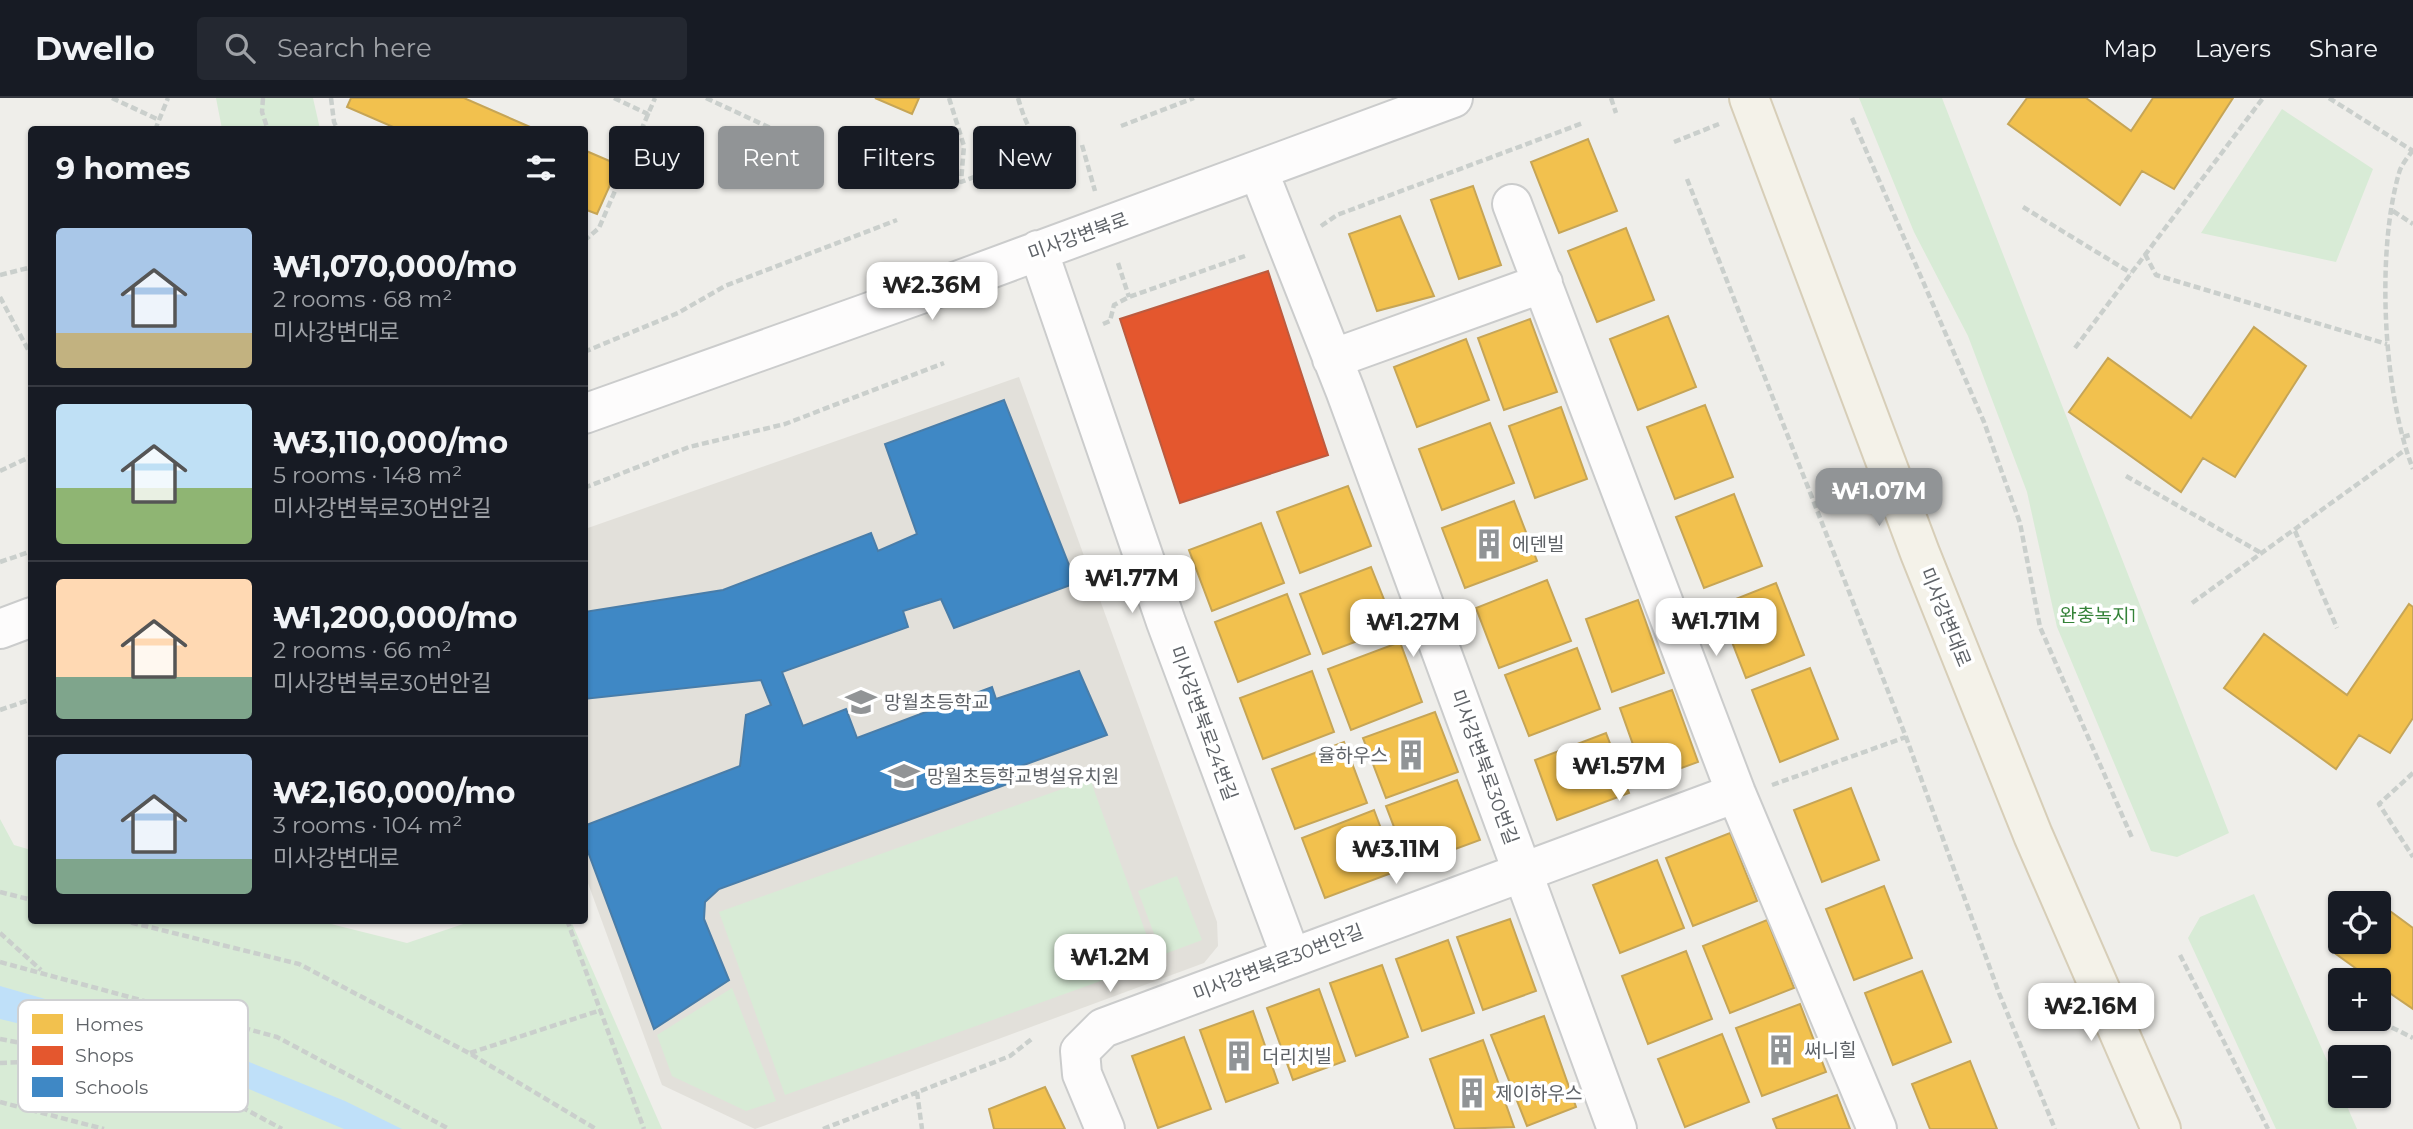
<!DOCTYPE html>
<html lang="en">
<head>
<meta charset="utf-8">
<style>
  body { margin:0; font-family:Montserrat,"Noto Sans KR",sans-serif; background:#242831; color:#f1f3f6; height:100vh; display:flex; flex-direction:column; font-size:26px; white-space:nowrap }
  * { box-sizing:border-box; margin:0 }
  p { font-size:23px; color:#9ea1a6 }
  .icon { flex:none; width:38px; height:38px; fill:none; stroke:currentColor; stroke-width:2; stroke-linecap:round; stroke-linejoin:round }
  .map { position:relative; flex:1; overflow:hidden }
  .sheet { position:absolute; left:28px; top:28px; width:560px; height:798px; display:flex; flex-direction:column; background:#171b24; border-radius:7px; box-shadow:0 2px 5px #0004 }
  .sheet>* { flex:none }
  .hud { position:absolute; left:609px; top:28px; width:665px; height:63px; display:flex; gap:14px }
  .tools { position:absolute; left:2328px; top:793px; display:grid; gap:14px }
  .tools a { display:grid; place-items:center; width:63px; height:63px; border-radius:7px; background:#171b24; box-shadow:0 2px 5px #0004; font-size:35px }
  .price { position:absolute; translate:-50% -60px; padding:0 16px; border-radius:14px; background:#fff; color:#222; font-size:23px; line-height:46px; filter:drop-shadow(0 2px 4px #0008) }
  .price::after { content:''; position:absolute; left:50%; top:42px; width:21px; height:16px; margin-left:-10px; background:inherit; clip-path:polygon(0 0,100% 0,50% 100%) }
  .price.on { background:#919496; color:#fff }
  ul { padding:0; list-style:none }
  li { display:flex; align-items:center; gap:21px; height:175px; padding:0 28px }
  li+li { border-top:2px solid #363941 }
  li span { display:grid; place-items:center; flex:none; width:196px; height:140px; border-radius:7px; color:#555 }
  li>.icon { margin-inline-start:auto }
  span .icon { width:84px; height:84px; fill:#fffc; stroke-width:1 }
  li b { font-size:30px }
  h2 { display:flex; justify-content:space-between; align-items:center; height:84px; padding:0 28px; font-size:30px }
  .tag { padding:0 24px; border-radius:7px; background:#171b24; box-shadow:0 2px 5px #0004; font-size:24px; line-height:63px }
  .tag.on { background:#919496; color:#fff }
  header { display:flex; align-items:center; gap:42px; box-sizing:border-box; height:98px; padding:0 35px; background:#171b24; border-bottom:2px solid #363941 }
  header strong { font-size:33px }
  nav { display:flex; gap:38px; margin-inline-start:auto; font-size:24px }
  .search { width:490px; height:63px; background:#242831; display:flex; align-items:center; gap:18px; box-sizing:border-box; padding:0 24px; border-radius:7px; color:#9ea1a6; font-size:26px }
  .map>svg:first-child { display:block }
  .education { fill:#e2e0da }
  .green { fill:#d8ebd6 }
  .water { fill:#bfe0f9 }
  .homes { fill:#f2c14e; stroke:#c6a556; stroke-width:2 }
  .shops { fill:#e4572e; stroke:#bc5b3f; stroke-width:2 }
  .schools { fill:#3f88c5; stroke:#497da9; stroke-width:2 }
  .lines { fill:none; stroke-linecap:round; stroke-linejoin:round }
  .minor-casing { stroke:#cbcccc; stroke-width:42 }
  .major-casing { stroke:#d7ceb8; stroke-width:42 }
  .path { stroke:#cacfcc; stroke-width:4.5; stroke-dasharray:7 3.5; stroke-linecap:butt }
  .minor { stroke:#fdfcfc; stroke-width:38 }
  .major { stroke:#f4f2e9; stroke-width:38 }
  .labels { text-anchor:middle; stroke-width:7; stroke-linejoin:round; paint-order:stroke }
  .street-label { font-size:19px; fill:#5f6368; stroke:#fff }
  .poi-label { font-size:19px; fill:#5f6368; stroke:#fff; text-anchor:start }
  .park-label { font-size:19px; fill:#348238; stroke:#fff }
  .key { fill:#fff; stroke:#cfd0d2; stroke-width:2 }
  .key-label { font-size:19px; fill:#5f6368 }
</style>
</head>
<body>
<header>
<strong>Dwello</strong>
<div class="search"><svg class="icon" aria-label="search" viewBox="0 0 24 24"><circle cx="10" cy="10" r="6"/><path d="M15 15l6 6"/></svg>Search here</div>
<nav><a>Map</a><a>Layers</a><a>Share</a></nav>
</header>
<div class="map">
<svg width="2413" height="1031" viewBox="0 0 2413 1031">
  <rect width="100%" height="100%" fill="#efeeea"/>
  <path class="education" d="M1019,279L1217,824L1218,848L1204,865L755,1031L662,987L585,777V431Z"/>
  <path class="green" d="M216,0H313L320,31H222Z
    M1859,0H1942L2229,735L2177,759L2151,753L2057,529L2027,394L1968,238L1914,134Z
    M2282,11L2373,71L2336,164L2201,135Z
    M1090,681L1156,863L785,997L719,814Z
    M0,721L14,747L31,752L32,822H315L407,845L472,823H571L662,1031H0Z
    M1177,778L1202,842L1162,857L1138,793Z
    M2254,796L2357,1031H2276L2188,840L2200,819Z
    M732,890L776,1003L746,1013L672,978L657,937Z"/>
  <path class="water" d="M0,888L212,949L345,1003L402,1031H344L194,968L0,921Z"/>
  <path class="homes" d="M351,0H464L537,32H400L347,9Z
    M875,0H919L912,16Z
    M2027,0H2086L2131,33L2153,0H2233L2174,91L2142,73L2120,107L2008,26Z
    M1588,41L1617,113L1559,135L1531,64Z
    M584,52L619,67L597,116L584,111Z
    M1473,88L1501,167L1459,181L1431,102Z
    M1400,118L1434,198L1377,213L1349,136Z
    M1626,130L1654,202L1597,224L1568,153Z
    M1668,218L1696,289L1638,312L1610,241Z
    M1530,221L1557,294L1504,312L1478,240Z
    M2254,229L2306,268L2235,379L2203,360L2181,394L2069,314L2108,260L2191,320Z
    M1466,241L1489,302L1417,329L1394,269Z
    M1705,307L1733,379L1675,401L1647,329Z
    M1561,309L1587,381L1535,400L1509,328Z
    M1490,325L1514,385L1442,412L1419,351Z
    M1348,388L1371,448L1300,475L1277,414Z
    M1734,396L1762,468L1704,490L1676,419Z
    M1514,403L1537,463L1465,490L1442,430Z
    M1261,425L1284,485L1212,513L1189,452Z
    M1371,469L1395,529L1323,556L1300,496Z
    M1547,482L1571,543L1499,570L1476,510Z
    M1776,485L1804,557L1746,580L1718,508Z
    M1287,496L1310,556L1238,584L1215,524Z
    M1638,502L1664,575L1612,594L1586,521Z
    M2409,506L2413,509V620L2390,655L2359,637L2336,671L2224,590L2264,536L2347,597Z
    M1400,544L1422,604L1351,632L1328,571Z
    M1577,550L1600,611L1529,638L1505,577Z
    M1810,570L1838,641L1780,664L1752,592Z
    M1312,573L1334,634L1263,661L1240,600Z
    M1672,592L1698,664L1646,683L1620,610Z
    M1435,614L1458,674L1386,700L1363,640Z
    M1606,635L1629,695L1557,722L1535,662Z
    M1344,644L1367,705L1295,731L1272,671Z
    M1457,682L1480,742L1409,768L1386,708Z
    M1851,690L1879,762L1822,784L1794,712Z
    M1374,712L1397,773L1325,800L1302,740Z
    M1730,735L1757,803L1693,828L1666,760Z
    M1657,762L1684,830L1620,855L1593,787Z
    M1884,788L1912,860L1854,882L1826,811Z
    M2375,802L2413,830V911L2378,887V882H2372L2336,856L2345,844H2378V805H2373Z
    M1510,821L1536,893L1483,912L1457,839Z
    M1767,822L1794,890L1730,915L1703,848Z
    M1448,842L1474,915L1422,933L1396,861Z
    M1686,853L1712,921L1648,946L1622,878Z
    M1382,867L1408,939L1356,958L1330,885Z
    M1922,873L1951,944L1893,967L1865,895Z
    M1319,891L1345,963L1293,982L1267,910Z
    M1800,906L1826,974L1762,998L1736,930Z
    M1253,913L1278,985L1226,1004L1200,932Z
    M1544,918L1576,1009L1527,1028L1491,937Z
    M1722,936L1749,1004L1685,1029L1658,961Z
    M1184,939L1211,1011L1158,1030L1132,958Z
    M1483,942L1514,1029L1455,1031L1430,961Z
    M1970,963L1997,1031H1930L1912,986Z
    M1045,989L1065,1031H994L989,1011Z
    M1837,997L1850,1031H1777L1773,1021Z"/>
  <path class="shops" d="M1268,173L1328,357L1180,405L1120,221Z"/>
  <path class="schools" d="M1004,302L1076,485L954,530L941,501L903,513L908,529L782,574L803,628L846,611L857,640L992,589L996,601L1079,573L1107,637L1021,668L1024,680L719,791L705,804L704,821L729,882L654,931L584,743V728L740,668L746,617L771,607L761,582L584,601V514L723,492L871,435L878,453L917,436L885,346Z"/>
  <g class="lines">
    <g class="minor-casing">
      <path id="minor" d="M1258,72L1345,292L1617,1031
        M1512,106L1736,695L1877,1031
        M1038,152L1166,524L1291,859
        M1332,261L1543,185
        M584,316L957,183L1453,0
        M0,531L32,519
        M1105,1031L1082,976L1080,953L1103,930L1736,695"/>
    </g>
    <g class="major-casing">
      <path id="major" d="M1749,0L1920,455L2033,737L2161,1031"/>
    </g>
    <path class="path" d="M112,0L159,22
      M263,0L262,14L268,32
      M331,0L334,24L338,32
      M614,0L648,16L649,13
      M706,0L807,47
      M949,0L964,48L961,84L1048,51
      M1018,0C1024,20 1030,38 1047,51
      M1611,0L1616,15
      M2329,0L2413,53
      M1852,20L1984,324L2020,425L2040,529L2133,742
      M1121,28L1194,0
      M155,32L168,0
      M1674,44L1719,26
      M1082,47L1095,93
      M2413,52C2408,59 2401,67 2399,75C2376,154 2383,295 2413,371
      M1687,81L1906,639L1999,895L2055,1031
      M2023,109L2131,175
      M2393,113L2413,126
      M1321,128L1337,117L1583,25
      M584,143L599,130L655,0
      M2145,156L2156,177L2387,246
      M1118,165L1129,199
      M0,177L32,169
      M0,199L32,259
      M1103,226L1110,223L1114,207L1129,199L1245,158
      M2075,250L2263,0
      M584,254L678,215L725,188L897,122
      M2403,339L2413,336
      M0,373L32,358
      M2126,378L2263,456
      M584,390L689,349L785,326L944,265
      M2295,433L2337,530
      M0,464L32,453
      M2192,505L2405,352
      M0,612L32,601
      M2413,675L2379,706L2413,759
      M1772,687L1906,639
      M0,794L32,802
      M121,822L299,866L469,955L596,1031
      M567,822L644,1031
      M0,835L41,872
      M2180,857L2268,1031
      M0,864L277,939L449,1031
      M2373,920L2413,940
      M0,941L133,966L245,1011L282,1031
      M470,955L601,912
      M0,965L94,961
      M917,994L922,1031
      M0,1004L104,1031
      M823,1031L1010,958L1033,940"/>
    <use href="#minor" class="minor"/>
    <use href="#major" class="major"/>
  </g>
  <defs>
    <g id="building-bare" transform="scale(2.415)"><path d="M-4-6H4V6H1V3H-1V6H-4ZM-2.5-4.3h1.7v1.8h-1.7ZM.8-4.3h1.7v1.8H.8ZM-2.5-1h1.7V.8h-1.7ZM.8-1h1.7V.8H.8Z" fill="#919496" stroke="#fff" stroke-width="2.5" paint-order="stroke"/></g>
    <g id="school-bare" transform="scale(2.415)"><path d="M0-5L7-2L0 1L-7-2ZM-4 1L0 2.5L4 1V4Q0 6-4 4Z" fill="#919496" stroke="#fff" stroke-width="2.5" paint-order="stroke"/></g>
  </defs>
  <g fill-rule="evenodd">
    <use href="#building-bare" x="1489" y="446"/>
    <use href="#school-bare" x="861" y="604"/>
    <use href="#building-bare" x="1411" y="657"/>
    <use href="#school-bare" x="904" y="678"/>
    <use href="#building-bare" x="1781" y="952"/>
    <use href="#building-bare" x="1239" y="958"/>
    <use href="#building-bare" x="1472" y="995"/>
  </g>
  <g class="labels">
    <g class="street-label">
      <text transform="translate(1078 138) rotate(-20)" y="7">미사강변북로</text>
      <text transform="translate(1946 519) rotate(68)" y="7">미사강변대로</text>
      <text transform="translate(1204 625) rotate(70)" y="7">미사강변북로24번길</text>
      <text transform="translate(1485 669) rotate(70)" y="7">미사강변북로30번길</text>
      <text transform="translate(1278 864) rotate(-21)" y="7">미사강변북로30번안길</text>
    </g>
    <g class="poi-label">
      <text x="1512" y="453">에덴빌</text>
      <text x="884" y="611">망월초등학교</text>
      <text x="1388" y="664" text-anchor="end">율하우스</text>
      <text x="927" y="685">망월초등학교병설유치원</text>
      <text x="1804" y="959">써니힐</text>
      <text x="1262" y="965">더리치빌</text>
      <text x="1495" y="1002">제이하우스</text>
    </g>
    <g class="park-label">
      <text x="2098" y="524">완충녹지1</text>
    </g>
  </g>
  <rect x="18" y="902" width="230" height="112" rx="10" class="key"/>
  <rect x="32" y="916" width="31" height="20" fill="#f2c14e"/>
  <rect x="32" y="948" width="31" height="19" fill="#e4572e"/>
  <rect x="32" y="979" width="31" height="20" fill="#3f88c5"/>
  <g class="key-label">
    <text x="75" y="933">Homes</text>
    <text x="75" y="964">Shops</text>
    <text x="75" y="996">Schools</text>
  </g>
</svg>
<div class="tools">
<a><svg class="icon" aria-label="locate" viewBox="0 0 24 24"><circle cx="12" cy="12" r="6"/><path d="M12 2v4M12 18v4M2 12h4M18 12h4"/></svg></a>
<a>+</a>
<a>−</a>
</div>
<b class="price" style="left:932px;top:224px">₩2.36M</b>
<b class="price on" style="left:1879px;top:430px">₩1.07M</b>
<b class="price" style="left:1132px;top:517px">₩1.77M</b>
<b class="price" style="left:1716px;top:560px">₩1.71M</b>
<b class="price" style="left:1413px;top:561px">₩1.27M</b>
<b class="price" style="left:1619px;top:705px">₩1.57M</b>
<b class="price" style="left:1396px;top:788px">₩3.11M</b>
<b class="price" style="left:1110px;top:896px">₩1.2M</b>
<b class="price" style="left:2091px;top:945px">₩2.16M</b>
<div class="hud">
<a class="tag">Buy</a>
<a class="tag on">Rent</a>
<a class="tag">Filters</a>
<a class="tag">New</a>
</div>
<section class="sheet">
<h2>9 homes<svg class="icon" aria-label="filters" viewBox="0 0 24 24"><path d="M4 7h16M4 17h16"/><circle cx="9" cy="7" r="2"/><circle cx="15" cy="17" r="2"/></svg></h2>
<ul>
<li><span style="background:linear-gradient(#a9c7e8 75%,#c2b280 0)"><svg class="icon" aria-label="home" viewBox="0 0 24 24"><path d="M3 11l9-7 9 7M6 9v11h12V9"/></svg></span><div><b>₩1,070,000/mo</b><p>2 rooms · 68 m²</p><p>미사강변대로</p></div></li>
<li><span style="background:linear-gradient(#bfe0f5 60%,#8fb573 0)"><svg class="icon" aria-label="home" viewBox="0 0 24 24"><path d="M3 11l9-7 9 7M6 9v11h12V9"/></svg></span><div><b>₩3,110,000/mo</b><p>5 rooms · 148 m²</p><p>미사강변북로30번안길</p></div></li>
<li><span style="background:linear-gradient(#ffd9b3 70%,#7fa58c 0)"><svg class="icon" aria-label="home" viewBox="0 0 24 24"><path d="M3 11l9-7 9 7M6 9v11h12V9"/></svg></span><div><b>₩1,200,000/mo</b><p>2 rooms · 66 m²</p><p>미사강변북로30번안길</p></div></li>
<li><span style="background:linear-gradient(#a9c7e8 75%,#7fa58c 0)"><svg class="icon" aria-label="home" viewBox="0 0 24 24"><path d="M3 11l9-7 9 7M6 9v11h12V9"/></svg></span><div><b>₩2,160,000/mo</b><p>3 rooms · 104 m²</p><p>미사강변대로</p></div></li>
</ul>
</section>
</div>
</body>
</html>
